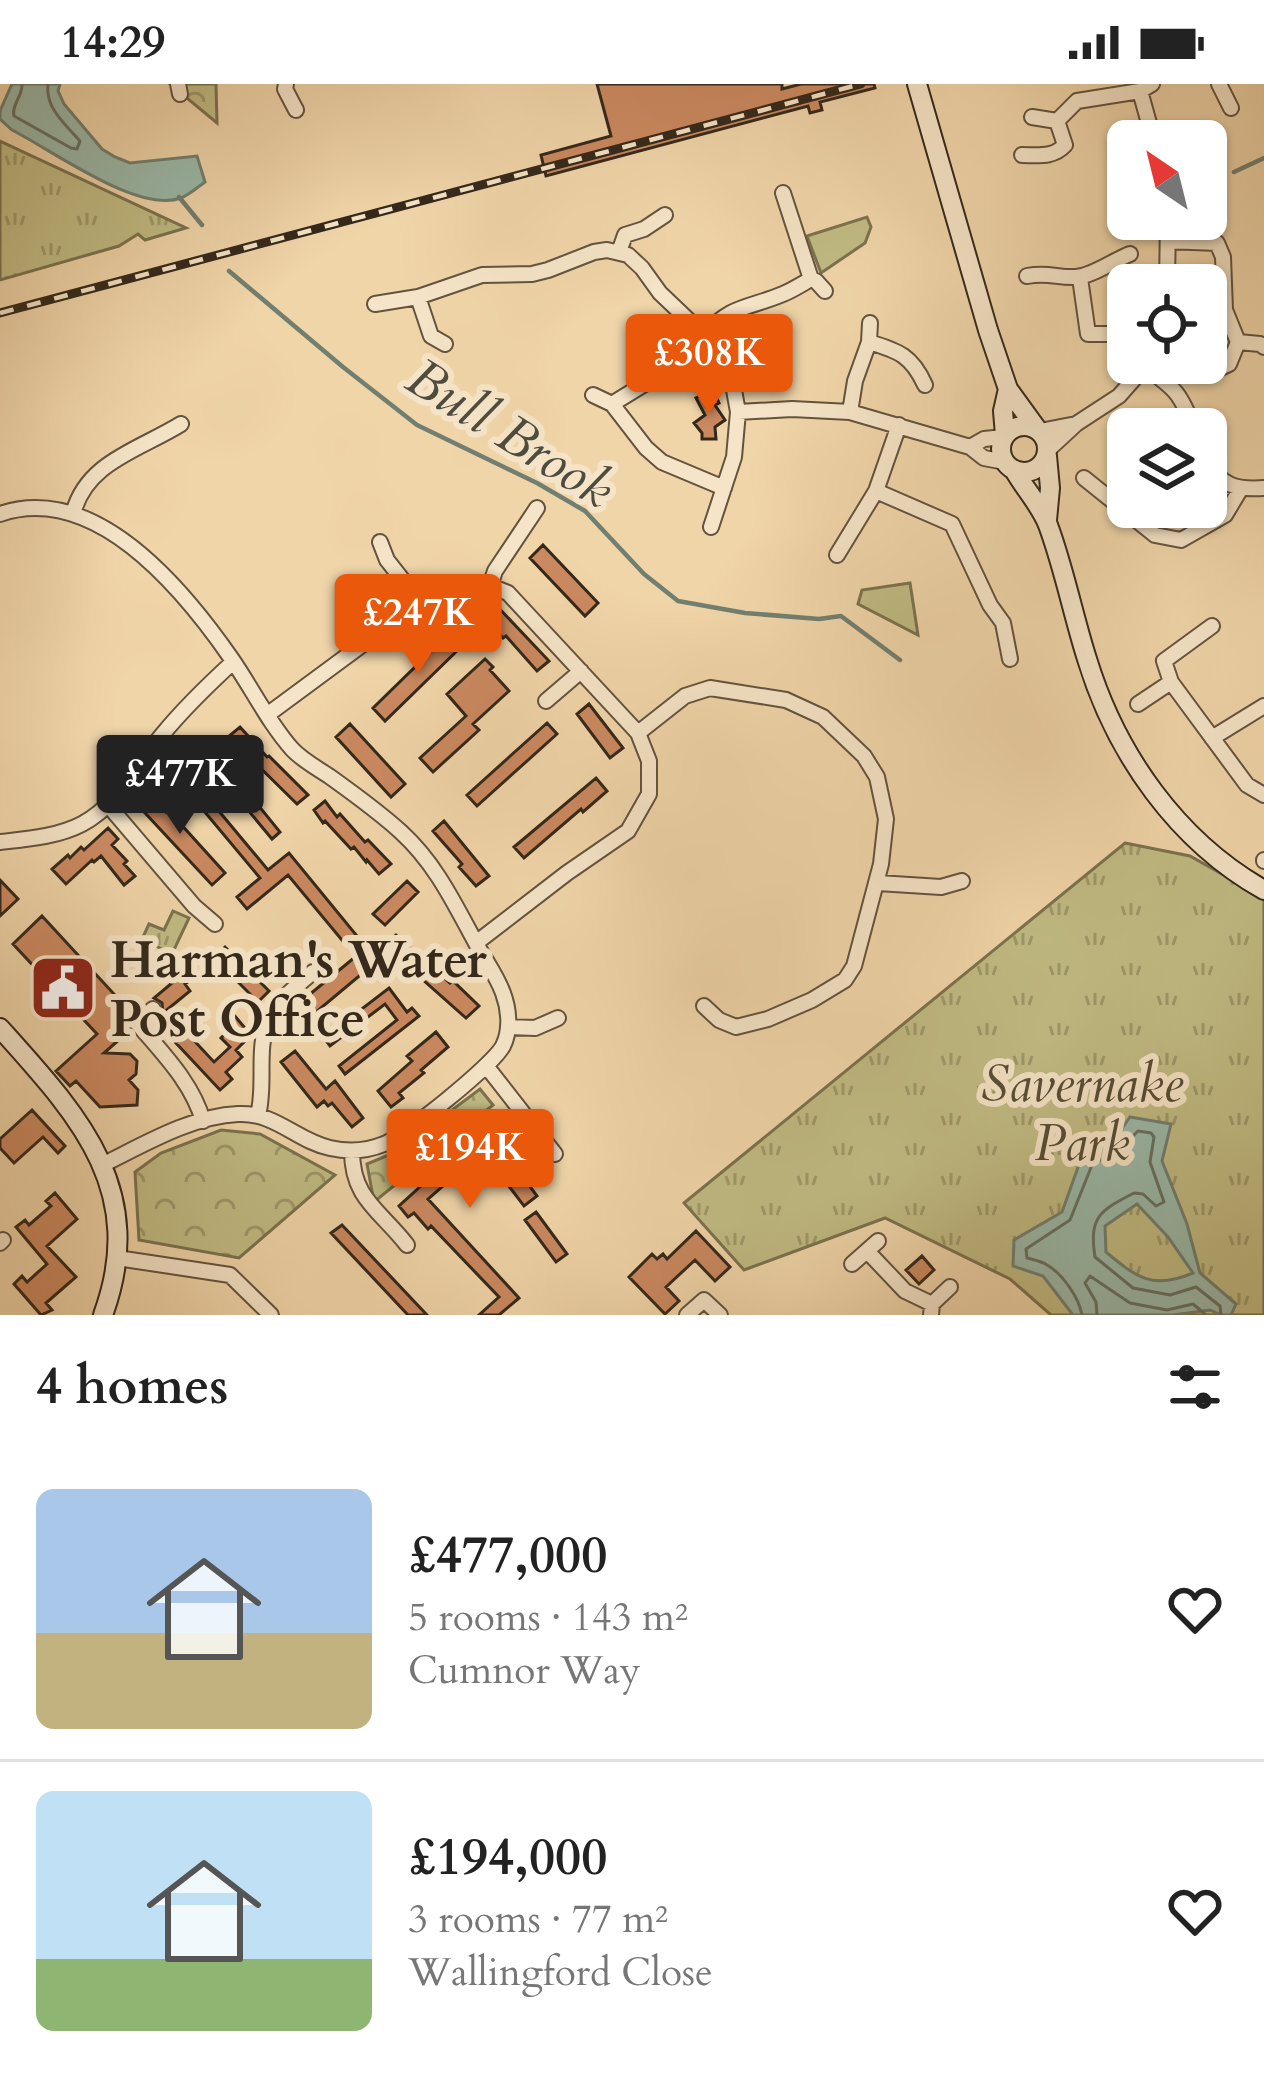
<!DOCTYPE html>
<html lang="en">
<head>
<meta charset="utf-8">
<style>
  body { margin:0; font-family:Cardo,serif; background:#f2f2f2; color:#222; height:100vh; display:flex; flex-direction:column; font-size:45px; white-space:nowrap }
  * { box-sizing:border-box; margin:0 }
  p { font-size:39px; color:#767676 }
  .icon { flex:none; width:66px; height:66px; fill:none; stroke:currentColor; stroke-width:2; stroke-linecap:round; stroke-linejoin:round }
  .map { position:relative; height:1231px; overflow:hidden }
  .sheet { display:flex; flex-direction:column; background:#fff; flex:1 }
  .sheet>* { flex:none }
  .needle { width:78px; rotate:325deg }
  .buttons { position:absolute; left:1107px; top:36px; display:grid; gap:24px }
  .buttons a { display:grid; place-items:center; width:120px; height:120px; border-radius:18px; background:#fff; box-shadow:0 3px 9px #0004; font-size:60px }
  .price { position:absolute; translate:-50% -102px; padding:0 27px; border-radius:12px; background:#ea580c; color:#fff; font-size:39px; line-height:78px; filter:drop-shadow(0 3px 6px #0008) }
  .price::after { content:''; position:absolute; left:50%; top:72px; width:36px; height:27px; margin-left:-18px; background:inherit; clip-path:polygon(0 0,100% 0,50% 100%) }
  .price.on { background:#222; color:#fff }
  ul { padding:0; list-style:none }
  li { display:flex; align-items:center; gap:36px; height:300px; padding:0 36px }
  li+li { border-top:3px solid #e0e0e0 }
  li span { display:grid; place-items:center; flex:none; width:336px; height:240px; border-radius:18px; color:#555 }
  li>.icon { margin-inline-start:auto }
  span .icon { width:144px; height:144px; fill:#fffc; stroke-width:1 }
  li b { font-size:51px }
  h2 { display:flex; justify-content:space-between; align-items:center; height:144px; padding:0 36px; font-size:51px }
  .status { display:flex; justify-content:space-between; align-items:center; height:84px; padding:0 60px; background:#fff; direction:ltr }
  .status svg { height:33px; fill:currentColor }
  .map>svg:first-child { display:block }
  .green { fill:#c1bb83; stroke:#7a724e; stroke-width:3 }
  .forest { fill:url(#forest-crowns); stroke:#7a724e; stroke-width:3 }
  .park { fill:url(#park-tufts); stroke:#7a724e; stroke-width:3 }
  .water { fill:#9ab9a9; stroke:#717f70; stroke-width:3; fill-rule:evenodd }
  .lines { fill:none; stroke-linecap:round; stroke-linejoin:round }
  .shore { stroke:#677062; stroke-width:3 }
  .stream { stroke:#717f70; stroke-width:4.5 }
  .building { fill:#cb8960; stroke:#34281a; stroke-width:3 }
  .street-casing { stroke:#63533e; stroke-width:18 }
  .secondary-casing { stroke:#34281a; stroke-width:22 }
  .street { stroke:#f5e4c7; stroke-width:14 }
  .secondary { stroke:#f5e4c7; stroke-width:18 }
  .rail-casing { stroke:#34281a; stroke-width:9 }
  .rail { stroke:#f5e4c7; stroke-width:4.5; stroke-dasharray:14; stroke-linecap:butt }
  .labels { text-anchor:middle; stroke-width:12; stroke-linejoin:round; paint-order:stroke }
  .poi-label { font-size:51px; font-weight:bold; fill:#34281a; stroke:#f5e4c7; text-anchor:start }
  .park-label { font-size:51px; font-style:italic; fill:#574d34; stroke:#f5e4c7 }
  .water-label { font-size:54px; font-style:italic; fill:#4e4c3e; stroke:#f5e4c7 }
</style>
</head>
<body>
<div class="status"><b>14:29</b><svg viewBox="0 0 49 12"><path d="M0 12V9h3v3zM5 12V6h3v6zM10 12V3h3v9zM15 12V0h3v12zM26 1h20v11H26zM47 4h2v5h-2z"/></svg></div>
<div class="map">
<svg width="1264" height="1231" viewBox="0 0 1264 1231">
  <defs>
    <pattern id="forest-crowns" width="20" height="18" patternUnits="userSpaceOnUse" patternTransform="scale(3)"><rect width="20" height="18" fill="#c1bb83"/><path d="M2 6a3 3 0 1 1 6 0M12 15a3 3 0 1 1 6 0" fill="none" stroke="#9e986a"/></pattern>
    <pattern id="park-tufts" width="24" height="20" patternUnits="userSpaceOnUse" patternTransform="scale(3)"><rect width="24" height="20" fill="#c1bb83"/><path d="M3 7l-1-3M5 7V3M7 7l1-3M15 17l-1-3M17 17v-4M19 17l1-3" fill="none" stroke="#9e986a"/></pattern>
  </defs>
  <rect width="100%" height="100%" fill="#f0d5a9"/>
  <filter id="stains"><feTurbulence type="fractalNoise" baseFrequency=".00167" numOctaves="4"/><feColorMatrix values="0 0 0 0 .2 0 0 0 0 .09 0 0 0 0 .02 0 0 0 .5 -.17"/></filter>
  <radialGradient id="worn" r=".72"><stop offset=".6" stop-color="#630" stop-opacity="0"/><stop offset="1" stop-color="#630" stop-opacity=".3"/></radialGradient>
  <path class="green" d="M867,133L871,143L865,159L821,189L807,152Z
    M910,499L918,551L858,520L862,506Z"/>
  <path class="forest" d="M170,0H216L217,39Z
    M480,1005L493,1021L374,1118L367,1080L396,1068Z
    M221,1046L260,1050L335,1091L239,1174L139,1156L135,1088L161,1069Z"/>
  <path class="park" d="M0,57L186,144L145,156L138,150L119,162L0,196Z
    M1125,759L1190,772L1264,814V1231H1051L1010,1195L885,1134L744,1186L684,1119Z
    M173,827L189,834L172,870L142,855L149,840L164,846Z"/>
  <path class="water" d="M12,0H60L58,7L64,20L102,65L115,73L130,79L197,72L205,98C198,103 189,111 181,114C138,130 52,66 12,46L0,35V27Z
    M1130,1033L1171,1040L1162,1077L1187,1140L1200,1189L1236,1220L1231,1231H1221L1210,1226L1173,1231H1073L1043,1192L1013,1182L1014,1156L1062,1128L1082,1072L1116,1053ZM1137,1120L1168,1153L1193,1189C1153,1206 1137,1194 1106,1168L1105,1142Z"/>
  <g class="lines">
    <path class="shore" d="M22,0C23,11 11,22 14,32L71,64L77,65L80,57C65,40 45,24 48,0
      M1082,1231C1079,1214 1063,1190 1047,1181C1041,1177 1034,1176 1027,1174L1026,1165L1070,1136L1092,1081L1123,1062L1138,1047L1151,1049L1154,1053L1150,1078L1164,1118L1156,1122L1143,1110L1134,1109C1099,1127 1089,1133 1095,1173L1133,1204L1170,1211L1196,1203L1220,1222L1221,1231
      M1097,1231L1096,1218L1085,1199L1090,1192L1130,1219L1167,1226L1193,1220L1206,1231"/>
    <path class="stream" d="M1234,88L1264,74
      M179,113L202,141
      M229,187L343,283L417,341L537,399L585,427L644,490L678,517L745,529L819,535L841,532L900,576"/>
  </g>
  <path class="building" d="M597,0H782V5L801,0H874L875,4L820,18L822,26L810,29L808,22L546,92L541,71L611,52Z
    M713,306L719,319L715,321L725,336L715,343L716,355H702V349L694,339L705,331L696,314Z
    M543,461L598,519L585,532L530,474Z
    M495,520L549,577L537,587L506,552L503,554L482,531Z
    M452,547L464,560L385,637L373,624Z
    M485,575L493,583L490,586L509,607L473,640L479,646L433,688L420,674L466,632L447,610Z
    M589,620L623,664L610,674L577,630Z
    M547,639L557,650L477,722L467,711Z
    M350,640L405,700L391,713L336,653Z
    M240,643L267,673L269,672L308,711L297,720L239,663L237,665L228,653Z
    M194,658L205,672L177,696L166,683Z
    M232,689L280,748L272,755L223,696Z
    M596,694L607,707L583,728L581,725L524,774L514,763Z
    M145,705L166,728L168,726L225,789L212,801L133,716Z
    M325,717L337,733L340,730L365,758L368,756L391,780L379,790L367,776L366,778L354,763L351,765L325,737L323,739L314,726Z
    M213,720L268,786L289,769L357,852L346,861L288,791L247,825L237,813L260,794L204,727Z
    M444,737L489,792L476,802L459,783L462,780L433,747Z
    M108,744L118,755L112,761L127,777L124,780L135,792L124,801L101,772L94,778L92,776L66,800L52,785L68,771L70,774L81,763L84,766Z
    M0,796L18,815L0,832Z
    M407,797L418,808L385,841L373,830Z
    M42,832L114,910L107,916L126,937L129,947L104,969L130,970L137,977L136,990L129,996L138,1006L137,1021L100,1023L76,997L70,1002L56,987L97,950L13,860Z
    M396,851L450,899L453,897L479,922L466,934L414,888L410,891L401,882L398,885L380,867Z
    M225,863L269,907L258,918L214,874Z
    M360,869L370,883L309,934L298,920Z
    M187,878L197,891L185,900L190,907L163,929L162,919L154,914L178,894L174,889Z
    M389,904L407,928L412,924L419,932L345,990L339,982L397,936L385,920L330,962L324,954Z
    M234,931L245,944L237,951L244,958L236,966L242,973L226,988L232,995L220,1006L176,959L187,949L214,978L230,963L221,954L230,945L225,939Z
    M436,948L448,963L421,986L424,989L399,1009L403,1014L391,1023L378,1007L412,977L407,972Z
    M295,967L326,1005L335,997L363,1034L352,1043L332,1019L328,1022L324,1017L317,1023L281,978Z
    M32,1026L65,1062L58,1069L43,1053L14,1079L0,1064V1055Z
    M486,1043L537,1112L524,1122L495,1084L498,1082L485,1065L428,1115L519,1214L499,1231H479L499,1213L431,1142L428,1145L414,1129L408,1133L399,1122Z
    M55,1109L77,1135L47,1162L76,1193L46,1219L52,1226L41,1231L14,1200L22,1192L27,1198L47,1180L16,1143L25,1136L29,1141L51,1122L46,1117Z
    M536,1128L567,1170L556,1178L525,1136Z
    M342,1141L427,1231H408L331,1149Z
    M696,1147L730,1183L715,1197L695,1176L666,1203L679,1217L665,1230L629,1193L652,1170L657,1175L663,1170L667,1175Z
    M922,1172L934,1186L919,1200L906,1186Z"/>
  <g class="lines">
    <g class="street-casing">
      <path id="street" d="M178,0L180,10
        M286,0L285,5L296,26
        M1219,0L1231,24
        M1140,7L1154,57
        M1057,37L1077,17L1140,7L1152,0
        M1022,71C1038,71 1053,74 1065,61L1057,37L1032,33
        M783,109L811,195L816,197L825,207
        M1168,157L1217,159L1223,173L1225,226L1238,258L1229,280L1212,288
        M619,168L625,151L644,145L665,131
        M1027,192C1049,188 1057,194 1076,193C1093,192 1114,176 1130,170
        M1080,194L1088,250H1128
        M1167,201L1168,135
        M418,213L431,252L445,260
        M375,220L418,213L482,191L532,190L548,186L594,168L607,166L628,171L642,184L660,209L704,251L720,273L732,295L738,328L734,373L711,443
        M704,251C733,220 747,225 783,210C793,206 802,200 811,195
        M869,258C899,267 912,272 925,301
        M1238,258L1260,260L1264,263
        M1145,283C1176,305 1181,310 1194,345
        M593,311L612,320L646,364L662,378L724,404
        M612,320L646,299
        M738,328L792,325L850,328L970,363L984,374L1005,378
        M850,328L855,297L869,258L870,239
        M899,341L876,407L952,440L990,521L1003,539L1010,575
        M1040,347L1076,340
        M970,363L984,355L1004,353
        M1048,366L1076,340L1119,312L1148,279
        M1206,375C1221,402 1235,406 1264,404
        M1084,394L1155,451L1181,456L1225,431L1240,406
        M0,430C95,398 183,505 231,574C252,604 268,638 292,665C302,676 317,684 329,692C354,710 378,727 401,748C436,780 454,819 477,861C485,876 497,892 503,909C509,925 511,946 503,962C493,981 405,1052 384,1060C367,1067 348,1068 330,1064C297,1057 275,1028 238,1030C191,1032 143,1061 102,1081
        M73,430C86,378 139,366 181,340
        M380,458L387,476L420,518
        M837,471L876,407
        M490,502L495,487L537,424
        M1212,542L1164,577L1171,598L1247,701L1264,711
        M546,617L581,587
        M1138,620L1171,598
        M267,631L420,518L445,504L469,500L490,502L508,509L638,649L649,677V710L628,747L567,789L476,859
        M638,649L685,612L710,604L786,616L823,633L864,672L877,693L886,735L881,780L854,882L845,896L812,916L768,935L736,943L719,936L704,922
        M1212,654L1264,622
        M108,721L194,822L215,840
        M0,758C27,755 57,753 82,740C118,721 137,681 162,651C184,624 208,601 233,578
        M1264,777V776
        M878,799L941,803L962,797
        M153,925L137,939C162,969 192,998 203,1037
        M508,943L535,944L558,934
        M487,983L555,1070
        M258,1031C266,1001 256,966 268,937C275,918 298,901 313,888
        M352,1067C352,1115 380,1126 407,1161
        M0,1159L3,1156
        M868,1168L905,1207L932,1220
        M117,1174L230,1191L271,1231
        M852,1180L878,1157
        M687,1231L704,1216L720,1231
        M931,1231L932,1220L950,1203"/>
    </g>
    <g class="secondary-casing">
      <path id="secondary" d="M917,0L988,246L1008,305L1037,345
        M1001 365a23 23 0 1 1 46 0a23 23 0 1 1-46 0Z
        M1005,351L1003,327L1008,305
        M1047,372L1050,404L1047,436
        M1014,386C1024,404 1041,422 1048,441C1064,484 1073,531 1087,575C1116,670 1177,757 1264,806
        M0,944C78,1031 149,1105 103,1231"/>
    </g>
    <use href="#street" class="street"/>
    <use href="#secondary" class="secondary"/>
    <g class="rail-casing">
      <path id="rail" d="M0,229L861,0"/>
    </g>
    <use href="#rail" class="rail"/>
  </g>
  <defs>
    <g id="civic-square" transform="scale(3.45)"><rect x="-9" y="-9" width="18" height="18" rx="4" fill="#8f2418" stroke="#f5e4c7"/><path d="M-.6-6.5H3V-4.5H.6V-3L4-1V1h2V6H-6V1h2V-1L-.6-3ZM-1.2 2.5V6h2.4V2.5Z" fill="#fff"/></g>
  </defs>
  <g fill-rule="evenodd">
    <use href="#civic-square" x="63" y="904"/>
  </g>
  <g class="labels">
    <g class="poi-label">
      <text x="110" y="893">Harman's Water<tspan x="110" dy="59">Post Office</tspan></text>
    </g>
    <g class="park-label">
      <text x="1082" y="1017">Savernake<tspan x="1082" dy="59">Park</tspan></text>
    </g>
    <g class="water-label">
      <text transform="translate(511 348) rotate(32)" y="19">Bull Brook</text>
    </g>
  </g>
  <rect width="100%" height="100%" filter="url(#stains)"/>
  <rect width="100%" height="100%" fill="url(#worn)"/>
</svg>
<div class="buttons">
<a><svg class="needle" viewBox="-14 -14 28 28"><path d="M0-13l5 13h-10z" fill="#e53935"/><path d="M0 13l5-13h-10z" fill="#767676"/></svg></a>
<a><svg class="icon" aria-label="locate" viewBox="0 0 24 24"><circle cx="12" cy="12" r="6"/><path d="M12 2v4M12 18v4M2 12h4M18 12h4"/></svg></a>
<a><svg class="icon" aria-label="layers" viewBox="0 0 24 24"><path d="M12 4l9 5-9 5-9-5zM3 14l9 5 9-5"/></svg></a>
</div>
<b class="price" style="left:709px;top:332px">£308K</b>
<b class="price" style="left:418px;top:592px">£247K</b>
<b class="price on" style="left:180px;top:753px">£477K</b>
<b class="price" style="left:470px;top:1127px">£194K</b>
</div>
<section class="sheet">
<h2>4 homes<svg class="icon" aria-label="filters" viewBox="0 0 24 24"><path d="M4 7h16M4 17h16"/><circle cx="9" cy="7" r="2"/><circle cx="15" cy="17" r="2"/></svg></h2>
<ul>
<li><span style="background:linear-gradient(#a9c7e8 60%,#c2b280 0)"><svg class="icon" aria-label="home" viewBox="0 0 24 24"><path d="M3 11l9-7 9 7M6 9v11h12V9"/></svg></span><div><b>£477,000</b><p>5 rooms · 143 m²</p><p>Cumnor Way</p></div><svg class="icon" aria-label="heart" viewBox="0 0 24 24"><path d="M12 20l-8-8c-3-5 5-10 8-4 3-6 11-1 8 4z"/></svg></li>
<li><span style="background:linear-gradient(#bfe0f5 70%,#8fb573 0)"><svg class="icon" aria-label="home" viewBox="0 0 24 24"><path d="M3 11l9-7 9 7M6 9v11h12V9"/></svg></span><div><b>£194,000</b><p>3 rooms · 77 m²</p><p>Wallingford Close</p></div><svg class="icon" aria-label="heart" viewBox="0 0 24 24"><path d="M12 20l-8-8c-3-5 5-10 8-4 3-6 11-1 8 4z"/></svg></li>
</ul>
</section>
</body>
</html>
